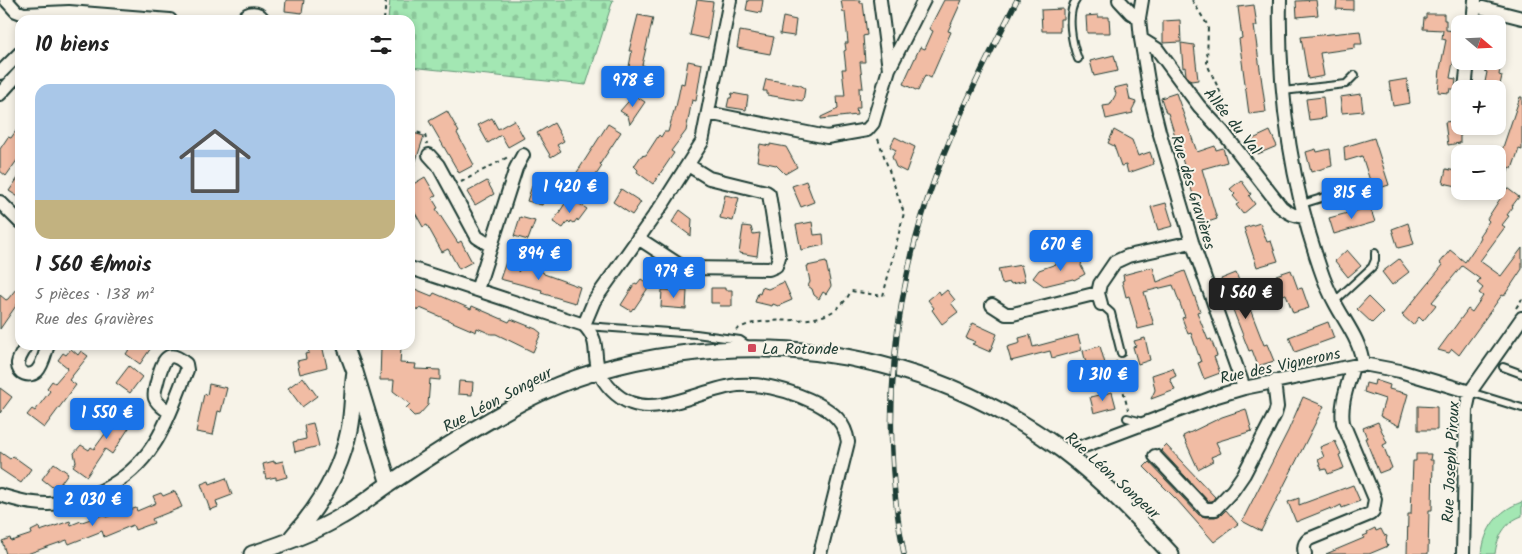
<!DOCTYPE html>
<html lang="fr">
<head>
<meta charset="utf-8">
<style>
  body { margin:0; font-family:Kalam,sans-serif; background:#f2f2f2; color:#222; height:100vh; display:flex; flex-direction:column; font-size:19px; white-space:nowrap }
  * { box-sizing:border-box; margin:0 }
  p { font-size:16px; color:#767676 }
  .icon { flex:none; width:28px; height:28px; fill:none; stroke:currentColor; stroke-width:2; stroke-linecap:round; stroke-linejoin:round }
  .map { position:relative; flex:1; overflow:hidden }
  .sheet { position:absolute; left:15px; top:15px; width:400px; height:335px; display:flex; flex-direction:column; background:#fff; border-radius:15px; box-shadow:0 2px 8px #0003 }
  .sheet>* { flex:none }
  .needle { width:32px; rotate:109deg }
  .fabs { position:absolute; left:1451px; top:15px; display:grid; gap:10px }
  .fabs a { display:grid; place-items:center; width:55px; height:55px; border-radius:10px; background:#fff; box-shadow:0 2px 8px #0003; font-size:25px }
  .price { position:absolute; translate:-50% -42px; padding:0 11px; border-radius:5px; background:#1a73e8; color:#fff; font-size:16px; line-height:32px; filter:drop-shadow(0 1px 2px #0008) }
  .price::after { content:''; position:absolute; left:50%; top:30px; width:15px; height:11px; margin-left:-8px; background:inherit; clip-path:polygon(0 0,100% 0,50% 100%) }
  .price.active { background:#222; color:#fff }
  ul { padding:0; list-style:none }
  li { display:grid; align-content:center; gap:10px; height:265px; padding:0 20px }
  li span { display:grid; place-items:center; height:155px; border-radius:15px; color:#555 }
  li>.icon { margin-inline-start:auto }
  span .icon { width:90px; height:90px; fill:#fffc; stroke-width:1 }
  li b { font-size:21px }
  h2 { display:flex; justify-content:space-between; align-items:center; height:60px; padding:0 20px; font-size:21px }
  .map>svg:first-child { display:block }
  .cemetery { fill:url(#cemetery-stones); stroke:#619274 }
  .pitch { fill:#a3e7b3; stroke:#619274 }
  .building { fill:#f1bca4; stroke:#1f3d34 }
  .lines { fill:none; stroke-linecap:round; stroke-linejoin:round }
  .service-casing { stroke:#1f3d34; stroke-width:10 }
  .minor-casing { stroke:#1f3d34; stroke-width:16 }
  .tertiary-casing { stroke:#1f3d34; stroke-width:19 }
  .path { stroke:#1f3d34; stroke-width:2; stroke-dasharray:4 4; stroke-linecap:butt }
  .service { stroke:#f7f3e8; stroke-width:6 }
  .minor { stroke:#f7f3e8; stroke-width:12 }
  .tertiary { stroke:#f7f3e8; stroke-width:15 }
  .rail-casing { stroke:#1f3d34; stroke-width:5.5 }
  .rail { stroke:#f7f3e8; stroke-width:4; stroke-dasharray:11; stroke-linecap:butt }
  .poi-dot { fill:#d1495b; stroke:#f7f3e8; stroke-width:2 }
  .labels { text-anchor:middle; stroke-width:4; stroke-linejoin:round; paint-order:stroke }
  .street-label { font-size:16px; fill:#1f3d34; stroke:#f7f3e8 }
  .poi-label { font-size:16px; fill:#1f3d34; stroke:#f7f3e8; text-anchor:start }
</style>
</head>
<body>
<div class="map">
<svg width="1522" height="554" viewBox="0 0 1522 554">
  <defs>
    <pattern id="cemetery-stones" width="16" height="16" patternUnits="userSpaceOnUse" patternTransform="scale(1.25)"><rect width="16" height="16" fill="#a3e7b3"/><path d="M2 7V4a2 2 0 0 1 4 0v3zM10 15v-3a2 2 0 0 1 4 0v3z" fill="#8cc79b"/></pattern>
  </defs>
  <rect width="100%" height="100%" fill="#f7f3e8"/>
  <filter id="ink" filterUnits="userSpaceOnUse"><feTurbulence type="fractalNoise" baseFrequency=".02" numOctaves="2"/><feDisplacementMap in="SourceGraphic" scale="10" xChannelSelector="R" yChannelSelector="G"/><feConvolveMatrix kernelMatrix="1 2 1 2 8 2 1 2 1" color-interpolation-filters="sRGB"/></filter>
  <g filter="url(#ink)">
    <path class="cemetery" d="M390,0H613L586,85L410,67V20H388Z"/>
    <path class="pitch" d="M1522,502V516C1505,522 1497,537 1495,554H1482C1484,529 1498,510 1522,502Z"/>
    <path class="building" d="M286,0H304L302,13L285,11Z
      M697,0L713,2L708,39L690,35Z
      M748,0H763L761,13L746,10Z
      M841,0H860V3H863L867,35L863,36L865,62H860L863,88H859L860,108H856L857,115L821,119V117L838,109L837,96H845L842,69H846L844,51L846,50L845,43H848L845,12H843Z
      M944,0H962L948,31L951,32L931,78L925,75L918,91L903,84L920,47L925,49L933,31L929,29Z
      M1316,0L1318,15L1297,17L1296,1Z
      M1337,0H1353V10L1336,9Z
      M1254,5L1257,26H1254L1266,112L1249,114L1239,39L1242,38L1238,7Z
      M1063,9V19H1060V31H1042L1041,10Z
      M1426,14H1444V20H1446V30L1455,31L1453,41L1457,42L1450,78L1456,79L1455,89H1450L1449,93L1438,92L1440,69L1446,40L1442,39L1443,30L1423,29L1424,18H1426Z
      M638,15L653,18L642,65L645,66L642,80L627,77L632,51H629Z
      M1098,15V17H1109L1110,33H1087L1086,16Z
      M783,17L796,20L794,36L780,34Z
      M1180,20L1181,42L1163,43V21Z
      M740,31L774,37L770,54L737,48Z
      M1360,31L1362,44H1355V48L1320,53L1324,76L1308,79L1301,37Z
      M1181,43L1194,45L1198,80L1191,81L1186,75L1185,67L1183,68Z
      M1114,55L1118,71L1094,76L1090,61Z
      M688,61L702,64L696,101L692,100L686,131L671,151L674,153L653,184L637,172L638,170L634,166L641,156L646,155L659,135L661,137L664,132H668L675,107H676L681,83L684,84Z
      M1487,61H1496L1494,67L1500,69L1499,75L1502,76L1499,89L1484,87L1487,72L1484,71Z
      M766,79L800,85L805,88L803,101L767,95V91H763Z
      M1407,79L1410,103L1393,106L1389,82Z
      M1127,85L1130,100L1136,102L1132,110L1133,113L1106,119L1103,106L1110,105L1116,94L1114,88Z
      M732,93L748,96L746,110L727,107L729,98H731Z
      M1176,93L1197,152L1215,146L1216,150L1223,148L1227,162L1202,169L1217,219L1202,224L1168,113H1166L1161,98Z
      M1361,94L1363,111L1342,113L1340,97Z
      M634,95L645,102L630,124L628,116L620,111Z
      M1323,97L1325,118L1309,120L1306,99Z
      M1520,97H1522V150L1519,149L1512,169L1509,167L1506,179L1498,176V162Z
      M447,111L459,132L457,133L474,165L459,173L429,121Z
      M492,118L498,129L514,120L524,138L508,147L501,135L488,143L478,125Z
      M1460,120L1462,135H1460V143L1448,145L1445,122Z
      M554,123L564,141L557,145L561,151L551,157L537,133Z
      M608,124L621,132L600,164L602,166L588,187L574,177Z
      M20,125V156L6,176L0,171V149L8,137L11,138Z
      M1114,130L1132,140L1138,156L1150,152L1154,164L1128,173L1126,165L1121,166L1114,146L1108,143Z
      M1270,131L1277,146L1258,154L1251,140Z
      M413,133L424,136L412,173H410V143Z
      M895,137L915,147L906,172L896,167L892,157L896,150L890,147Z
      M1374,138L1389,185L1373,190L1362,156L1345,161L1344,147Z
      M760,144L770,146V144L786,147L797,167L785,174L776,165L757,161Z
      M1316,149L1317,152L1330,149L1332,166L1311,172L1306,152Z
      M1446,169L1460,172V184H1458L1457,186L1443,183Z
      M20,175V198L9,191Z
      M425,177L436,196L432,198L438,208L436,209L458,243L461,241L472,262L459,269L448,249L442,252L427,225L423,227L410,204V186Z
      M534,180L549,185L542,205L527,201Z
      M1241,180L1251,194L1249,196L1255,204L1243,214L1236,205L1239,203L1233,196L1235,194L1230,189Z
      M487,181L494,194L475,205L467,192Z
      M806,181L814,202L801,207L792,186Z
      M1507,188L1519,197L1512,206L1513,207L1507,215L1509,216L1502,225L1505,227L1480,261L1501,276L1522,248V269L1504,296L1502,295L1459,355L1452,349L1449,353L1438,350L1468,309L1472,312L1483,296L1479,293L1483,288L1477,283L1480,279L1462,266L1432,302L1436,305L1423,321L1419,317L1413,325L1402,315L1443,265L1440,263L1450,250L1465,262L1478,243L1481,237L1479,236L1489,221L1487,219Z
      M621,189L641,202L632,215L613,202Z
      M725,195L739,198L733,221L720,218Z
      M575,201L587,209L578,221L577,219L574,223L571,221L570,223L568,221L563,228L553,222L566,202L569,205Z
      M1166,203L1173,226L1158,230L1151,207Z
      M1370,207L1375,222L1334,234L1329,218Z
      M680,210L692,219L691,236L672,222Z
      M520,217L535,221L528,240L514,236Z
      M812,222L814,235L823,234L824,245L801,250L796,225Z
      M1260,223L1267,242L1271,241L1278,261L1257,267L1244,228Z
      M1408,223L1414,244L1398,248L1392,229Z
      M743,226L751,227L753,234L760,233L757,256L739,253Z
      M1347,250L1361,266L1348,277L1335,261Z
      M508,256L521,260L518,272L523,266L543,272L544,274L580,287L575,303L541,293L542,290L500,279Z
      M1076,257L1082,259L1081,266L1085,274L1074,280L1073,279L1044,286L1033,278L1039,270Z
      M1399,259L1409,272L1392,285L1382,272Z
      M826,262L831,286L826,294L823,292L819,299L814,295L812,289L808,286L810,282L807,266Z
      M1021,265L1025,281L1011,284L1010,282L1002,284L998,269Z
      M1153,267L1157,282L1185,271L1200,311L1197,312L1200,320L1208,340L1211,339L1217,356L1214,357L1220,373L1204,379L1198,363L1201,362L1191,333L1188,334L1182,318L1185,317L1173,285L1144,292L1154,325L1138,329L1129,296L1126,297L1122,281L1124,280L1123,275Z
      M1291,270L1298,289L1302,288L1309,308L1293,313L1286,294L1283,295L1276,275Z
      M1236,273L1264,345L1267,344L1274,361L1258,366L1252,350L1249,351L1221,279Z
      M641,279L650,285L634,309L633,308L631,311L621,305L635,283L637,284Z
      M784,282L792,300L778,306L773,304L772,306L755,302L758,293L760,294L762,287L768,289Z
      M20,284V300L0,329V295L6,300L8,299Z
      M410,287L432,296L434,293L471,309L472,306L509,322L511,319L536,329L541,333L533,352L496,334H491L477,328L476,332L420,308L419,310L410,307Z
      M711,288H725V290H732V306H720L719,303H711Z
      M662,290L687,291L686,309L661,307Z
      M947,290L955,300L951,303L958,312L942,324L932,310L934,308L928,300L939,291L941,295Z
      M1368,297L1383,312L1372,323L1357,309Z
      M1328,322L1334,338L1295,352L1289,337Z
      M973,323L997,334L990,352L972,344L976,342L966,338Z
      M1030,335L1033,347L1078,335L1082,350L1052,358L1050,351L1011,361L1007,347L1020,343L1019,338Z
      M1145,338L1150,360L1138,364L1133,347L1136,346L1134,341Z
      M132,345H153L140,364L126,354Z
      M307,345H322L327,367L300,374L297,361L306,359L305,354L309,353Z
      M1100,346L1106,367L1103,368L1104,372L1089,376L1083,351Z
      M381,347L401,348L400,363L416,364L415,369L440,370V380L430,379L428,405L419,415L414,416L406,408L410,404L393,391L394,380H380Z
      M71,349L78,355L81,351L88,356L69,380L76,385L44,428L27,415L32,409L35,411L50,391L47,388L52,381L55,383L68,368L58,360L63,353L66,355Z
      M129,366L142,377L130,393L116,383Z
      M1173,368L1176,376L1170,379L1175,390L1151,399L1155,390L1152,375Z
      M303,377L317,396L302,407L288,388Z
      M1375,380L1390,385L1389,389L1408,394L1399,426L1380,416L1385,399L1364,392L1366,383L1374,385Z
      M459,381L473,382L472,395L458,394Z
      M209,384L227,388L221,412L218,411L213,435L196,432L204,394L207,395Z
      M0,388L12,397L0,413Z
      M1112,392L1116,407L1094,413L1090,397Z
      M1303,397L1324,406L1261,531L1242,521L1288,431Z
      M126,401L140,411L112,454L105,449L87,476L73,466L76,462L74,453L81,445L89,450L91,447L94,449L116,419L114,418Z
      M1418,406L1437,407V430H1418Z
      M1246,409L1252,431L1216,442L1221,453L1211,457L1213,461L1198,469L1183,436L1222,417Z
      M1378,422L1387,443L1383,445L1392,468L1379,473L1365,438H1367L1363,428Z
      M313,423L319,446L295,452L293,442L306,439L304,425Z
      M1335,441L1341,454L1339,455L1344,468L1328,474L1326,469L1322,470L1318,460L1324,457L1320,447Z
      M1166,445L1215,497L1212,501H1208L1161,450Z
      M0,452L10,459L13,456L31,469L21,483L0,469Z
      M1416,454H1431L1430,460H1433L1432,510H1429L1428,554H1407L1408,514H1411L1413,461H1416Z
      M274,461V463L283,461L287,477L276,480V477L266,479L263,464Z
      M1149,462L1199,515L1205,517H1215L1221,515L1226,510L1238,524L1214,542L1177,500L1144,467Z
      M54,463L68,473L56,490L42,479Z
      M226,478L232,495L216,501L218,507L210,510L201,484L209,481L210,484Z
      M1353,485L1360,501L1342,508L1341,505L1331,510V508L1296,522L1288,502L1299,498V505Z
      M175,491L182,507L152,519L154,523L135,530L133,525L104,537L102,531L69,544L67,540L27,554H6L2,541L10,538L11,541L32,534L31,531L39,527L40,531L70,521L71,525L81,521L82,522L105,514L106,517L136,508L137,511L156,503L153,496L161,493L163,496Z
      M1375,528L1376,531L1381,529L1384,535L1387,536L1386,540L1388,546L1369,554H1326L1364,538L1363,536L1368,534L1367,532Z"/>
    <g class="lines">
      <g class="service-casing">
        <path id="service" d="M1076,0C1066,14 1072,44 1078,59
          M1283,91L1346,84L1355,75
          M1302,204L1328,196L1338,186
          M1334,302L1372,267L1375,260V253
          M1101,304L1111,313L1121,353
          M586,326L696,334L740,340L749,346
          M1503,367L1522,374
          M1470,392L1522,408
          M1127,418L1139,421L1142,423"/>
      </g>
      <g class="minor-casing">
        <path id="minor" d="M6,0L16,11L24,14L69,12L170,20
          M880,0L889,69
          M1119,0L1131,13L1139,18
          M1142,0L1139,18L1141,39L1151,99L1159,131L1192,242L1244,388
          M1280,0C1278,90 1291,183 1320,268C1324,280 1329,292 1335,303C1346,324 1360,340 1363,364
          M1475,6L1522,18
          M1473,24L1475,0
          M1141,39L1157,49L1199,106L1222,131L1281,207C1289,214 1295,216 1305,217
          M0,73L20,53
          M1465,89L1468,61
          M0,94L20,72
          M708,113L827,137L867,130L873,123L889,69L924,0
          M429,155L438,165L477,237L491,246
          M0,202L20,222
          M638,238L684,268L769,269L776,266L779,257L769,194L766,192L709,178L688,165
          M410,268L584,325C601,343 592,351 599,371C604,384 617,398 631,403C661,415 706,388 738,385C764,383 793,392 816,403C833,412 845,422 848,442L820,554
          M477,290L516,168L523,155
          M1101,304L1098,293L1100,284L1115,262L1128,256L1192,242
          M992,305L1006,314H1013L1098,293
          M584,325L594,301L664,202L702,142L730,0
          M27,345C24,350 19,357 18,363C17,374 30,378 37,371C43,365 45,353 48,345
          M1470,392L1522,318
          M1064,452L1087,445L1217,396L1244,388L1363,364L1400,371L1470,392L1466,411L1463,554
          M1155,456L1205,509H1215L1233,490L1244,474L1275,414L1277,407L1274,381
          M0,495C11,498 22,502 34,503C81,509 129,483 154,444C167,425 178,392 187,370L186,364C167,347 163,361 158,378C157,384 153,392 155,398C157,404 165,409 169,412
          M1305,554C1303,547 1304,543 1309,539L1370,514L1373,511L1375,499L1343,423C1340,403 1348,385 1353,366"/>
      </g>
      <g class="tertiary-casing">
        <path id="tertiary" d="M244,20C249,13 257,13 262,20
          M345,345L355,372L389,484
          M292,537C319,507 341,470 349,430C353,411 352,391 355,372
          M252,554C283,544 314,533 342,516C359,507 374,494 389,484C432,455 476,427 522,402C571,376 625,361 680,354C816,335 951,369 1062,450C1102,480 1137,517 1171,554"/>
      </g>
      <path class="path" d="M1192,0L1208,26L1207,64L1222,96L1223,114
        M384,20L386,0
        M410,130L425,135L427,144
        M461,182L508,157
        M1516,308L1522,299
        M736,330C741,327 748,324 754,323C789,316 832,330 851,291L883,296L904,213L877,136
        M1116,361L1128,410"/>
      <use href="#service" class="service"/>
      <use href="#minor" class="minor"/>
      <use href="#tertiary" class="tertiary"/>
      <g class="rail-casing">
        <path id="rail" d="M904,554C879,428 892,294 936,175C958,115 988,57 1017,0"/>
      </g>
      <use href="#rail" class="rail"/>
    </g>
  </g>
  <rect class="poi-dot" x="747" y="343" width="10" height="10" rx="2.5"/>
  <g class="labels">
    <g class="street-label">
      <text transform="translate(1233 121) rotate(51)" y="6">Allée du Val</text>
      <text transform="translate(1194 192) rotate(73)" y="6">Rue des Gravières</text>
      <text transform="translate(1280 365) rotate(-12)" y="6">Rue des Vignerons</text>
      <text transform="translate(497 399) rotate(-28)" y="6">Rue Léon Songeur</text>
      <text transform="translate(1450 462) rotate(-87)" y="6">Rue Joseph Piroux</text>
      <text transform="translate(1113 475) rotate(42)" y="6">Rue Léon Songeur</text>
    </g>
    <g class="poi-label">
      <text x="762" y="354">La Rotonde</text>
    </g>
  </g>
</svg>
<div class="fabs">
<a><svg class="needle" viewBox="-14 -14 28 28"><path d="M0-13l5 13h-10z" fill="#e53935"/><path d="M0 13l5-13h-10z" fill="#767676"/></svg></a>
<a>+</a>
<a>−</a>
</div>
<b class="price" style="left:633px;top:108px">978 €</b>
<b class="price" style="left:570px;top:214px">1 420 €</b>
<b class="price" style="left:1352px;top:220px">815 €</b>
<b class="price" style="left:1061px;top:272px">670 €</b>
<b class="price" style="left:539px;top:281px">894 €</b>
<b class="price" style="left:674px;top:299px">979 €</b>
<b class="price active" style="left:1246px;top:320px">1 560 €</b>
<b class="price" style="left:1103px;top:402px">1 310 €</b>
<b class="price" style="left:107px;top:440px">1 550 €</b>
<b class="price" style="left:93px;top:527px">2 030 €</b>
<section class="sheet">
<h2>10 biens<svg class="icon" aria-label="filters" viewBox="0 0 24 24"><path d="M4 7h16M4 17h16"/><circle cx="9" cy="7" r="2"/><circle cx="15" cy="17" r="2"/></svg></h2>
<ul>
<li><span style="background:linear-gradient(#a9c7e8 75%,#c2b280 0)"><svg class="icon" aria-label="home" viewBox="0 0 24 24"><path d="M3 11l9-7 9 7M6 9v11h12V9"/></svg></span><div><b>1 560 €/mois</b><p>5 pièces · 138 m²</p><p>Rue des Gravières</p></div></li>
</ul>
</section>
</div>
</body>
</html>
